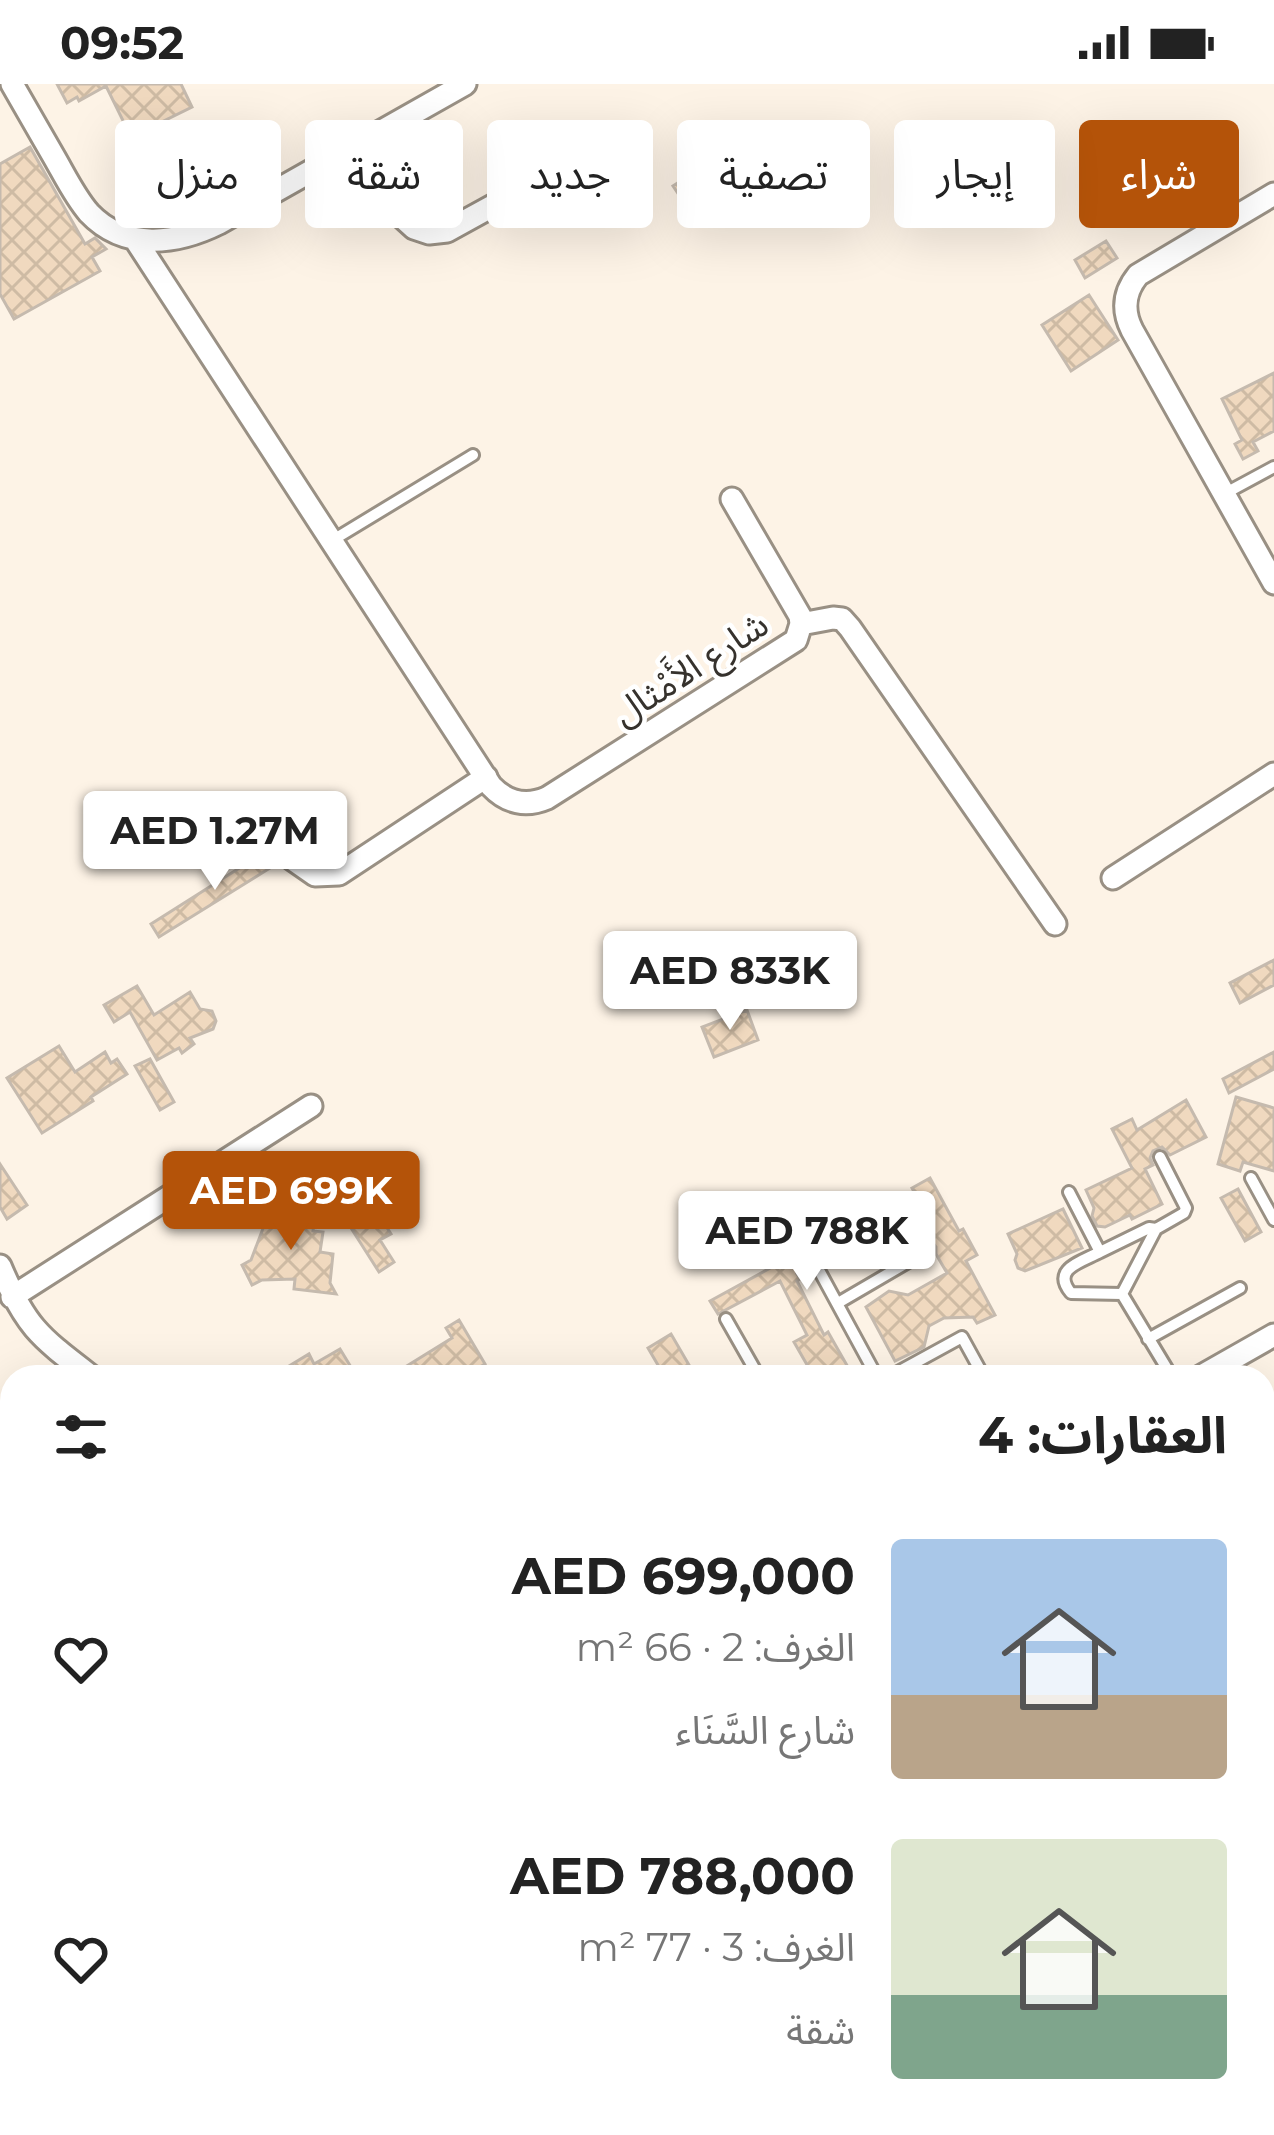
<!DOCTYPE html>
<html lang="ar">
<head>
<meta charset="utf-8">
<style>
  body { margin:0; font-family:Montserrat,"Noto Sans Arabic",sans-serif; background:#f6f6f6; color:#222; direction:rtl; height:100vh; display:flex; flex-direction:column; font-size:45px; white-space:nowrap }
  * { box-sizing:border-box; margin:0 }
  p { font-size:39px; color:#767676 }
  .icon { flex:none; width:66px; height:66px; fill:none; stroke:currentColor; stroke-width:2; stroke-linecap:round; stroke-linejoin:round }
  .map { position:relative; flex:1; overflow:hidden; direction:ltr }
  .details { position:absolute; left:0px; top:1281px; width:1275px; height:771px; display:flex; flex-direction:column; background:#fff; border-radius:36px 36px 0 0; box-shadow:0 12px 48px #0002; direction:rtl }
  .details>* { flex:none }
  .banner { position:absolute; left:36px; top:36px; width:1203px; height:108px; direction:rtl; display:flex; gap:24px }
  .price { position:absolute; translate:-50% -102px; padding:0 27px; border-radius:12px; background:#fff; color:#222; font-size:39px; line-height:78px; filter:drop-shadow(0 3px 6px #0008) }
  .price::after { content:''; position:absolute; left:50%; top:72px; width:36px; height:27px; margin-left:-18px; background:inherit; clip-path:polygon(0 0,100% 0,50% 100%) }
  .price.current { background:#b45309; color:#fff }
  ul { padding:0; list-style:none }
  li { display:flex; align-items:center; gap:36px; height:300px; padding:0 48px }
  li span { display:grid; place-items:center; flex:none; width:336px; height:240px; border-radius:12px; color:#555 }
  li>.icon { margin-inline-start:auto }
  span .icon { width:144px; height:144px; fill:#fffc; stroke-width:1 }
  li b { font-size:51px }
  h2 { display:flex; justify-content:space-between; align-items:center; height:144px; padding:0 48px; font-size:51px }
  .pill { padding:0 42px; border-radius:12px; background:#fff; box-shadow:0 12px 48px #0002; font-size:42px; line-height:108px }
  .pill.current { background:#b45309; color:#fff }
  .status { display:flex; justify-content:space-between; align-items:center; height:84px; padding:0 60px; background:#fff; direction:ltr }
  .status svg { height:33px; fill:currentColor }
  .map>svg:first-child { display:block }
  .building { fill:url(#building-cross-hatch); stroke:#c5baae; stroke-width:3 }
  .lines { fill:none; stroke-linecap:round; stroke-linejoin:round }
  .service-casing { stroke:#999084; stroke-width:16 }
  .minor-casing { stroke:#999084; stroke-width:27 }
  .service { stroke:#fff; stroke-width:10 }
  .minor { stroke:#fff; stroke-width:21 }
  .labels { text-anchor:middle; stroke-width:9; stroke-linejoin:round; paint-order:stroke }
  .street-label { font-size:36px; fill:#36322d; stroke:#fff }
</style>
</head>
<body>
<div class="status"><b>09:52</b><svg viewBox="0 0 49 12"><path d="M0 12V9h3v3zM5 12V6h3v6zM10 12V3h3v9zM15 12V0h3v12zM26 1h20v11H26zM47 4h2v5h-2z"/></svg></div>
<div class="map">
<svg width="1274" height="2051" viewBox="0 0 1274 2051">
  <defs>
    <pattern id="building-cross-hatch" width="8" height="8" patternUnits="userSpaceOnUse" patternTransform="scale(3)"><rect width="8" height="8" fill="#f0d9bf"/><path d="M0 0l8 8M0 8l8-8" fill="none" stroke="#cebba4"/></pattern>
  </defs>
  <rect width="100%" height="100%" fill="#fdf3e6"/>
  <path class="building" d="M57,0H181L192,23L131,53L106,2L79,17L77,13L67,19Z
    M30,63L85,160L95,154L106,165L92,173L100,187L14,235L0,210V80Z
    M726,68L749,105L697,138L673,102Z
    M1106,157L1117,174L1085,194L1075,176Z
    M1089,211L1118,256L1071,287L1042,241Z
    M1274,289V347L1253,358L1258,367L1243,375L1235,360L1242,356L1222,315Z
    M271,764L278,779L159,853L151,840Z
    M1274,876V901L1240,919L1230,899Z
    M137,902L154,931L190,908L200,925L212,927L216,937L213,945L190,954L194,960L182,969L179,964L157,976L130,928L114,938L104,921Z
    M747,926L758,956L714,973L702,943Z
    M59,962L75,988L105,968L111,979L117,975L127,990L91,1013L93,1017L42,1049L7,994Z
    M1274,968V985L1229,1009L1223,995Z
    M150,975L174,1018L160,1026L135,982Z
    M1236,1013L1274,1024V1087L1243,1078L1240,1087L1218,1080Z
    M1186,1016L1206,1053L1170,1071L1162,1063L1153,1067L1150,1074L1153,1081L1145,1085L1162,1120L1132,1135L1130,1131L1105,1143L1097,1142L1092,1132L1094,1124L1086,1106L1132,1084L1112,1045L1132,1035L1137,1046Z
    M0,1080L27,1121L7,1135L0,1123Z
    M930,1094L959,1147L963,1145L977,1171L966,1177L995,1231L977,1239L973,1233L944,1234L929,1242L924,1263L895,1277L866,1223L889,1207L908,1211L947,1189L936,1170V1163L923,1146L932,1141L912,1104Z
    M1238,1105L1261,1148L1245,1157L1221,1114Z
    M275,1124L315,1130L313,1147L323,1148L320,1168L333,1170L330,1199L336,1210L294,1205L295,1195L262,1196L252,1201L242,1181L251,1176L270,1126Z
    M878,1124L887,1141L811,1178L812,1182L797,1190L800,1195L797,1197L824,1251L828,1248L849,1285L835,1293H814L794,1258L807,1251L780,1197L718,1230L710,1217L794,1171L793,1168L803,1163Z
    M1063,1125L1082,1164L1025,1187L1018,1184L1015,1176L1017,1170L1008,1150Z
    M377,1128L391,1150L380,1156L394,1178L379,1188L351,1144Z
    M459,1236L485,1280L462,1293H389L452,1254L446,1244Z
    M671,1250L696,1293H665L648,1264Z
    M340,1265L357,1293H271L309,1270L314,1280Z"/>
  <g class="lines">
    <g class="service-casing">
      <path id="service" d="M1224,410L1274,383
        M333,456L473,371
        M1251,1094L1274,1136
        M1069,1108L1100,1168C1081,1178 1051,1185 1071,1209L1122,1210L1172,1293
        M1100,1168L1149,1144L1156,1145
        M820,1188L877,1293
        M1122,1210L1156,1145L1184,1129L1186,1124L1160,1073
        M838,1219L927,1167
        M726,1235L759,1293
        M1148,1255L1240,1204
        M889,1293L962,1253L984,1293
        M1263,1657L1274,1654
        M57,2051L66,2040
        M507,2051H511"/>
    </g>
    <g class="minor-casing">
      <path id="minor" d="M12,0C26,24 40,49 54,73C65,92 75,113 89,129C125,167 177,160 219,139L465,0
        M360,59L403,134L414,144L429,149L447,147L538,97
        M1274,110L1138,191C1124,208 1122,226 1132,246L1274,499
        M135,155L491,702C507,719 526,723 547,714L796,556L801,540L800,532L732,415
        M801,540L833,534L842,535L850,544L1055,840
        M292,775L315,791L339,790L486,693
        M1113,794L1274,690
        M0,1182C26,1244 40,1253 92,1293
        M12,1213L311,1022
        M1200,1293L1274,1251
        M1263,1774L1274,1793
        M1263,1962L1274,1956
        M874,2040L880,2051
        M393,2051L401,2040
        M1106,2051L1125,2040"/>
    </g>
    <use href="#service" class="service"/>
    <use href="#minor" class="minor"/>
  </g>
  <g class="labels">
    <g class="street-label">
      <text transform="translate(690 584) rotate(-33)" y="13">شارع الأَمْثال</text>
    </g>
  </g>
</svg>
<b class="price" style="left:215px;top:809px">AED 1.27M</b>
<b class="price" style="left:730px;top:949px">AED 833K</b>
<b class="price current" style="left:291px;top:1169px">AED 699K</b>
<b class="price" style="left:807px;top:1209px">AED 788K</b>
<div class="banner">
<a class="pill current">شراء</a>
<a class="pill">إيجار</a>
<a class="pill">تصفية</a>
<a class="pill">جديد</a>
<a class="pill">شقة</a>
<a class="pill">منزل</a>
</div>
<section class="details">
<h2>العقارات: 4<svg class="icon" aria-label="filters" viewBox="0 0 24 24"><path d="M4 7h16M4 17h16"/><circle cx="9" cy="7" r="2"/><circle cx="15" cy="17" r="2"/></svg></h2>
<ul>
<li><span style="background:linear-gradient(#a9c7e8 65%,#b9a48a 0)"><svg class="icon" aria-label="home" viewBox="0 0 24 24"><path d="M3 11l9-7 9 7M6 9v11h12V9"/></svg></span><div><b>AED 699,000</b><p>الغرف: 2 · 66 m²</p><p>شارع السَّنَاء</p></div><svg class="icon" aria-label="heart" viewBox="0 0 24 24"><path d="M12 20l-8-8c-3-5 5-10 8-4 3-6 11-1 8 4z"/></svg></li>
<li><span style="background:linear-gradient(#dfe7d0 65%,#7fa58c 0)"><svg class="icon" aria-label="home" viewBox="0 0 24 24"><path d="M3 11l9-7 9 7M6 9v11h12V9"/></svg></span><div><b>AED 788,000</b><p>الغرف: 3 · 77 m²</p><p>شقة</p></div><svg class="icon" aria-label="heart" viewBox="0 0 24 24"><path d="M12 20l-8-8c-3-5 5-10 8-4 3-6 11-1 8 4z"/></svg></li>
</ul>
</section>
</div>
</body>
</html>
